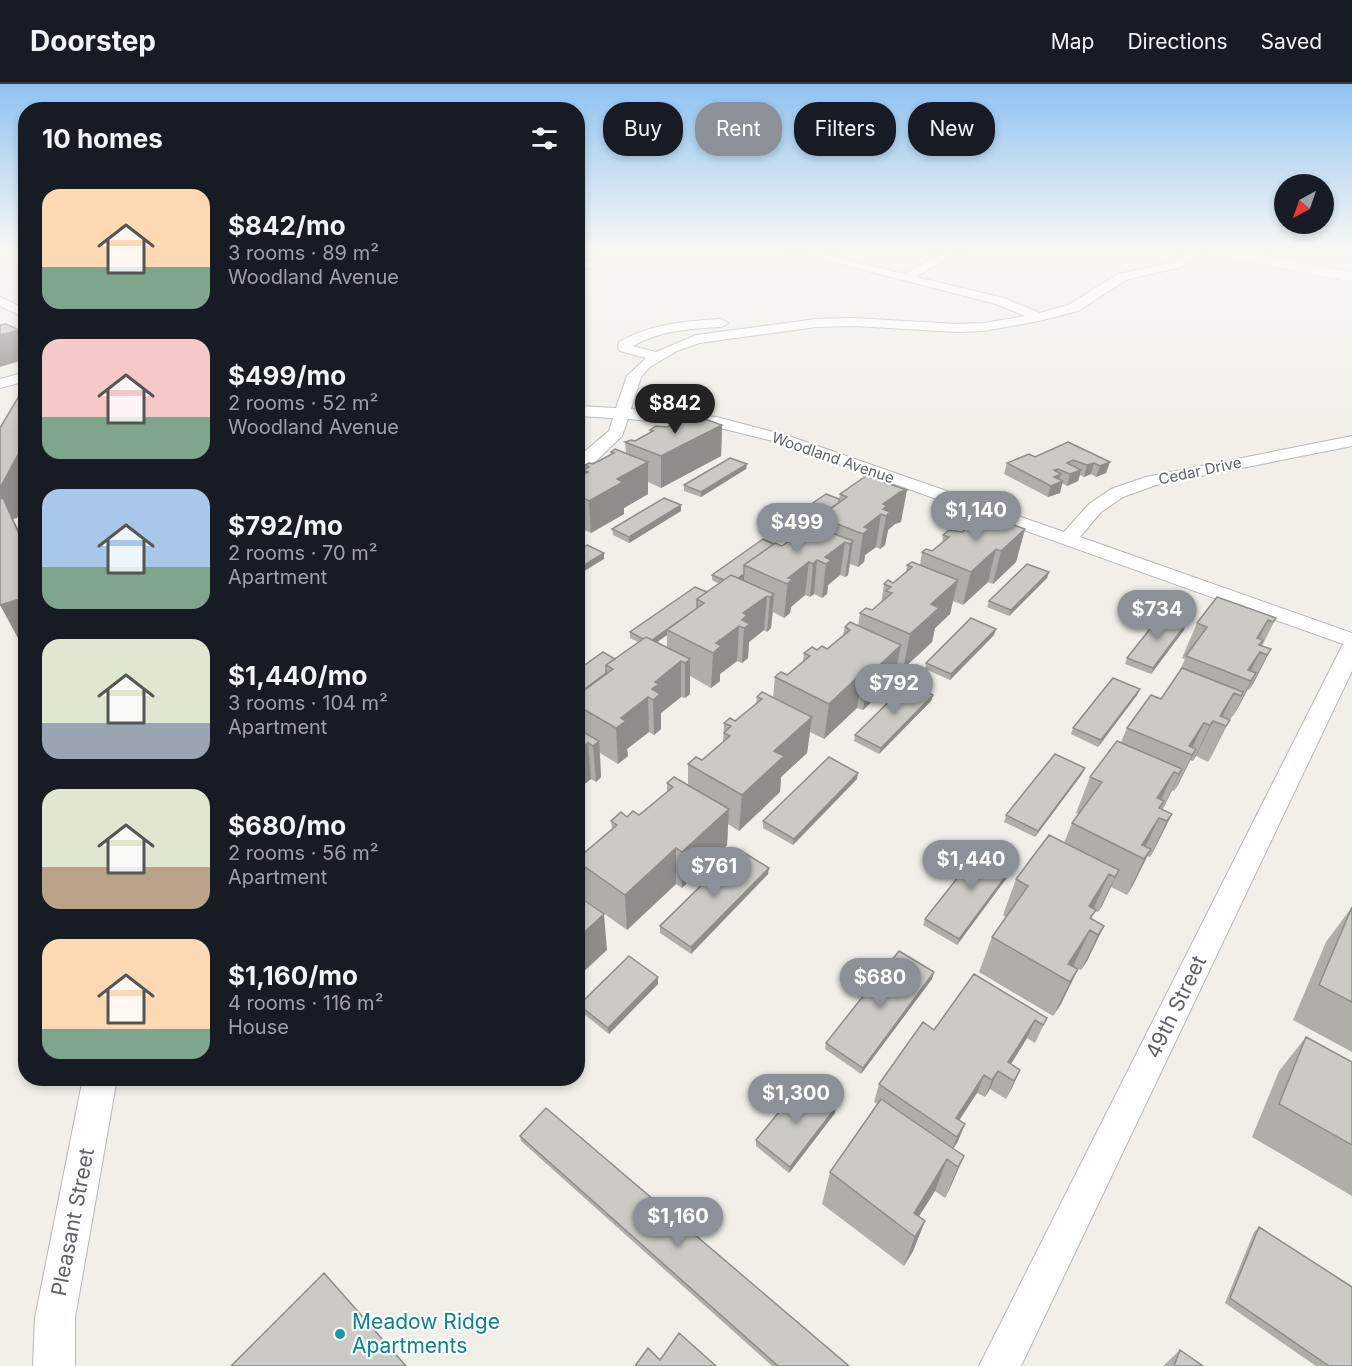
<!DOCTYPE html>
<html lang="en">
<head>
<meta charset="utf-8">
<style>
  body { margin:0; font-family:Inter,sans-serif; background:#20242c; color:#f1f3f6; height:100vh; display:flex; flex-direction:column; font-size:22px; white-space:nowrap }
  * { box-sizing:border-box; margin:0 }
  p { font-size:20px; color:#9ea1a6 }
  .icon { flex:none; width:33px; height:33px; fill:none; stroke:currentColor; stroke-width:2; stroke-linecap:round; stroke-linejoin:round }
  .map { position:relative; flex:1; overflow:hidden }
  .sheet { position:absolute; left:18px; top:18px; width:567px; height:984px; display:flex; flex-direction:column; background:#171b24; border-radius:24px; box-shadow:0 3px 9px #0003 }
  .sheet>* { flex:none }
  .guide { position:absolute; left:603px; top:18px; width:570px; height:54px; display:flex; gap:12px }
  .needle { width:39px; rotate:220deg }
  .buttons { position:absolute; left:1274px; top:90px; display:grid; gap:12px }
  .buttons a { display:grid; place-items:center; width:60px; height:60px; border-radius:50%; background:#171b24; box-shadow:0 3px 9px #0003; font-size:30px }
  .price { position:absolute; translate:-50% -51px; padding:0 14px; border-radius:21px; background:#8c9099; color:#fff; font-size:20px; line-height:39px; filter:drop-shadow(0 2px 3px #0008) }
  .price::after { content:''; position:absolute; left:50%; top:36px; width:18px; height:14px; margin-left:-9px; background:inherit; clip-path:polygon(0 0,100% 0,50% 100%) }
  .price.current { background:#222; color:#fff }
  ul { padding:0; list-style:none }
  li { display:flex; align-items:center; gap:18px; height:150px; padding:0 24px }
  li span { display:grid; place-items:center; flex:none; width:168px; height:120px; border-radius:18px; color:#555 }
  li>.icon { margin-inline-start:auto }
  span .icon { width:72px; height:72px; fill:#fffc; stroke-width:1 }
  li b { font-size:26px }
  h2 { display:flex; justify-content:space-between; align-items:center; height:72px; padding:0 24px; font-size:26px }
  .tag { padding:0 21px; border-radius:24px; background:#171b24; box-shadow:0 3px 9px #0003; font-size:21px; line-height:54px }
  .tag.current { background:#8c9099; color:#fff }
  header { display:flex; align-items:center; gap:36px; box-sizing:border-box; height:84px; padding:0 30px; background:#171b24; border-bottom:2px solid #363941 }
  header strong { font-size:28px }
  nav { display:flex; gap:33px; margin-inline-start:auto; font-size:21px }
  .map>svg:first-child { display:block }
  .lines { fill:none; stroke-linecap:round; stroke-linejoin:round }
  .street-casing { stroke:#b5b8bc; stroke-width:2 }
  .secondary-casing { stroke:#b6babf; stroke-width:1 }
  .street { fill:#fff; fill-rule:evenodd }
  .secondary { fill:#fff; fill-rule:evenodd }
  .wall { fill:#afaea9; fill-rule:evenodd }
  .shaded-wall { fill:#8f8d8a }
  .building { fill:#cccac5; stroke:#8f8d8a; stroke-width:1.5 }
  .culture-dot { fill:#0f9aa8; stroke:#fff; stroke-width:2 }
  .labels { text-anchor:middle; stroke-width:4.5; stroke-linejoin:round; paint-order:stroke }
  .far-street-label { font-size:15px; fill:#5f6368; stroke:#fff }
  .near-street-label { font-size:21px; fill:#5f6368; stroke:#fff }
  .near-culture-label { font-size:21px; fill:#0d838f; stroke:#fff; text-anchor:start }
</style>
</head>
<body>
<header>
<strong>Doorstep</strong>
<nav><a>Map</a><a>Directions</a><a>Saved</a></nav>
</header>
<div class="map">
<svg width="1352" height="1282" viewBox="0 0 1352 1282">
  <rect width="100%" height="100%" fill="#f1efe8"/>
  <g class="lines">
    <g class="street-casing">
      <path id="street" d="M782,165H802L904,190L949,165H963L916,193L1004,214L1040,229L1068,221L1118,190L1173,178L1195,165H1209L1181,183L1126,196L1078,227L1039,237L984,247L957,248L854,242L816,243L699,259L677,267L650,283L641,293L631,325L716,333L789,352L1064,448L1089,420L1111,405L1146,393L1352,352V362L1156,401L1123,413L1101,428L1080,453L1352,549V587L1021,1282H979L1343,560L777,358L716,343L628,335L622,352L596,377L578,385V373L609,347L613,334L578,332V322L616,324L627,292L646,274L620,267L618,264L619,258C651,240 685,237 721,235L728,239L721,243C690,245 660,246 633,262L656,268L696,251L816,235L854,234L957,240L984,239L1025,232L996,220Z
        M578,175L594,179L596,181L590,185L578,181Z
        M0,213L26,225V234L0,222Z
        M26,288V297L0,304V295Z
        M83,994H117L75,1234V1282H33L35,1234Z"/>
    </g>
    <g class="secondary-casing">
      <path id="secondary" d="M1202,165H1235L1352,188V198L1209,170Z"/>
    </g>
    <use href="#street" class="street"/>
    <use href="#secondary" class="secondary"/>
  </g>
  <path class="wall" d="M683,332L722,341L721,372L661,404L648,398V410L624,424V430L591,449L579,443L580,456L578,457V393L584,390L583,386L585,385V381L593,380L611,371V368L626,369L625,358L635,357L650,349V346L667,343L683,335Z
    M1035,373L1110,378L1106,389L1096,393L1091,390L1084,393L1080,391L1078,397L1067,402L1062,399L1060,409L1048,413L1004,390L1007,379Z
    M747,380L746,385L701,413L684,407V401Z
    M866,392L901,438L895,440L888,446L885,461L880,465L876,463L865,471L864,478L858,483L850,480L848,491L845,493L840,491L828,501L827,510L822,514L814,510L810,513L805,511L791,523L790,529L784,534L773,528L771,544L767,548L764,546L749,558L748,574L742,579L737,577L720,590V597L711,604L690,592V610L685,614L681,613L661,629V645L654,651L649,648L627,665L628,672L618,680L600,669L601,693L596,698L591,695L578,705V586L615,575L638,558L630,554V548L707,508L719,500L712,496V491L774,460L782,462L795,452L781,446L782,440L839,415L840,410ZM667,551V563L657,558Z
    M681,427L629,459L613,451L612,445Z
    M974,431L1025,445L1016,478L993,500L988,498L963,521L953,517L950,530L935,544L932,558L903,585L897,583L894,596L863,626L857,624L824,655L810,648L807,669L781,693L780,708L739,747L728,740L727,761L682,804L676,800L627,846L578,811V765L584,769L612,745L611,737L627,733L639,731L667,708V699L688,701V680L702,676L723,658L724,639L735,637L756,620L757,613H773L775,593L787,591L803,577L804,569L827,565L843,551L845,543L858,542L860,529L872,526L881,519L884,500L893,499L906,488L907,481H920L922,468L932,467L942,459L943,451L962,448L972,439Z
    M1047,494L1009,532L987,523L989,517Z
    M1276,534L1262,562L1271,565L1253,600L1249,606L1248,605L1233,632H1232L1208,678L1196,672L1193,677L1190,676L1174,707L1172,706L1162,726L1172,730L1154,766L1150,773L1147,772L1133,801L1127,811L1111,803L1102,822L1098,828L1095,827L1091,835L1104,842L1087,877L1081,886L1073,882L1078,885L1061,920L1053,932L979,888L992,853L1006,833L1003,831L1016,795L1064,759L1072,739L1079,730L1076,729L1090,693L1121,658L1127,644L1161,615L1179,588L1185,575L1182,574L1197,539Z
    M1184,546L1151,590L1125,580L1127,574Z
    M994,551L950,596L925,585L926,579Z
    M1140,605L1137,611L1098,663L1071,650L1073,644Z
    M933,611L931,617L879,670L854,657L855,651Z
    M1082,690L1035,753L1004,738L1006,731Z
    M857,695L793,761L763,744V737Z
    M1017,777L1014,784L957,861L923,841L925,835Z
    M768,790L691,870L660,849V842Z
    M1352,823V968L1293,936L1326,858Z
    M934,888L932,895L861,990L825,965L826,959Z
    M658,893V900L609,950L580,927L579,921Z
    M1047,934L1035,959L1027,954L1011,980L1020,986L1006,1015L990,1005L985,1013L977,1009L959,1036L958,1057L953,1065L964,1072L950,1104L945,1114L935,1107L919,1132L925,1137L913,1167L904,1182L822,1120L830,1088L877,1020L874,1018L879,1000L934,946Z
    M1306,953L1352,978V1112L1252,1053L1279,987Z
    M835,1029L789,1089L756,1062V1056Z
    M520,1052L849,1282H772L521,1057Z
    M1259,1143L1352,1282H1316L1225,1219L1254,1148Z
    M1180,1266L1203,1282H1163Z"/>
  <path class="shaded-wall" d="M19,246L26,262V275L0,283V251Z
    M722,341L721,372L661,404V372Z
    M26,362V417L17,434L13,435L26,460L0,436V402L20,367Z
    M648,378V410L624,424V430L591,449L589,417L617,395Z
    M1110,378L1106,389L1096,393L1100,382Z
    M1094,379L1091,390L1084,393L1087,381Z
    M747,380L746,385L701,413V408Z
    M1058,385L1056,392L1061,390L1058,399L1063,397L1060,409L1048,413L1054,386Z
    M1081,386L1078,397L1067,402L1070,390Z
    M907,406L901,438L895,440L888,446L885,461L880,465L886,432L882,431L883,420L900,408Z
    M681,421V427L629,459V453Z
    M578,424L580,456L578,457Z
    M881,430L876,463L865,471L864,478L858,483L864,443Z
    M818,435V441L800,454V448Z
    M1025,445L1016,478L993,500L1001,467Z
    M853,457L848,491L845,493L850,460Z
    M845,458L840,491L828,501L827,510L822,514L826,480L825,473Z
    M996,465L988,498L963,521L971,488Z
    M604,469V475L578,491V485Z
    M817,476L814,510L810,513L813,480Z
    M809,478L805,511L791,523L790,529L784,534L788,494Z
    M1049,488L1047,494L1009,532L1011,526Z
    M744,490V496L731,505V499Z
    M958,496L950,530L935,544L932,558L903,585L910,550L931,520Z
    M774,510L771,544L767,548L770,513Z
    M767,512L764,546L749,558L748,574L742,579L744,544L741,543L743,529Z
    M26,513V554L19,556L0,521Z
    M697,524L667,546V551L649,564V557Z
    M1268,536L1251,571L1257,554Z
    M1186,540L1184,546L1151,590L1153,584Z
    M739,542L737,577L720,590V597L711,604L713,569L716,559Z
    M996,545L994,551L950,596L951,590Z
    M901,561L894,596L863,626L869,591Z
    M1271,565L1253,600L1249,606L1267,571Z
    M1260,568L1247,595L1248,586Z
    M690,575V610L685,614V579Z
    M681,577V613L661,629V645L654,651L653,616L652,605L655,598Z
    M863,588L857,624L824,655L829,620Z
    M1256,589L1238,624L1233,632L1251,597Z
    M1140,605L1137,611L1098,663L1101,656Z
    M1243,608L1212,671L1208,678Z
    M1234,609L1219,639L1220,632Z
    M933,611L931,617L879,670L881,664Z
    M648,613L649,648L627,665L628,672L618,680L616,644L621,634Z
    M812,633L807,669L781,693L780,708L739,747L742,711L774,667Z
    M1213,637L1196,672L1193,677L1210,641Z
    M1204,639L1189,670V662Z
    M599,657L601,693L596,698L593,662Z
    M588,659L591,695L578,705V667Z
    M1196,665L1178,701L1174,707L1192,671Z
    M1085,684L1082,690L1035,753L1038,747Z
    M1182,685L1165,721L1162,726L1179,690Z
    M1174,688L1157,724V714Z
    M858,689L857,695L793,761L794,755Z
    M729,725L727,761L682,804V768Z
    M1172,730L1154,766L1150,773L1167,737Z
    M1159,734L1142,770V761Z
    M676,764V800L627,846L625,811Z
    M1151,765L1133,801L1127,811L1144,775Z
    M1017,777L1014,784L957,861L959,855Z
    M769,784L768,790L691,870V863Z
    M1119,786L1102,822L1098,828L1115,793Z
    M1109,790L1093,826L1089,822Z
    M604,830L607,866L578,893V854Z
    M1104,842L1087,877L1081,886L1098,851Z
    M1090,846L1073,882L1065,895L1068,880Z
    M1078,885L1061,920L1053,932L1070,898Z
    M934,888L932,895L861,990L863,984Z
    M658,893V900L609,950L608,944Z
    M1035,936L1027,954L1004,991L1008,978Z
    M1020,986L1012,1004L1006,1015L1014,997Z
    M998,987L990,1005L985,1013L992,996Z
    M984,991L977,1009L951,1049L956,1034Z
    M836,1023L835,1029L789,1089L790,1083Z
    M965,1040L958,1057L950,1070L957,1053Z
    M964,1072L950,1104L945,1114L958,1083Z
    M947,1075L935,1107L909,1148L914,1129Z
    M925,1137L913,1167L904,1182L915,1153Z"/>
  <path class="building" d="M6,240L19,246L0,251V241Z
    M26,300V362L24,366L20,367L1,402H0V344Z
    M688,329L722,341L661,372L625,358L631,356L635,357L653,347L650,346L656,342L667,343L687,333L683,332Z
    M1068,358L1110,378L1100,382L1094,379L1087,381L1073,376L1067,379L1081,386L1070,390L1058,385L1054,386L1061,390L1054,393L1063,397L1051,402L1007,379L1029,370L1035,373Z
    M615,365L648,378L617,395L623,398L589,417L578,411V393L588,388L583,386L589,383L585,381L589,379L593,380L614,369L611,368Z
    M730,374L747,380L701,408L684,401Z
    M866,392L907,406L900,408L883,420L887,422L883,425L890,428L886,432L881,430L864,443L869,445L863,450L819,433L847,413L840,410Z
    M826,410L839,415V418L819,433L818,435L800,448L782,440Z
    M3,414L19,450L23,449L26,454V513L0,521V415Z
    M664,414L681,421L629,453L612,445Z
    M978,428L1025,445L1001,467L996,465L971,488L922,468L926,465L932,467L949,453L943,451L949,446L962,448L980,433L974,431Z
    M811,441L853,457L850,460L845,458L825,473L831,476L826,480L817,476L813,480L809,478L788,494L793,495L787,500L744,481L775,459L782,462Z
    M763,455L774,460L744,481V490L738,494L731,491L724,496L712,491Z
    M587,461L604,469L578,485V467Z
    M912,478L958,496L931,520L939,524L910,550L860,529L866,524L872,526L892,509L886,507L891,503L884,500L888,496L893,499L912,483L907,481Z
    M1027,480L1049,488L1011,526L989,517Z
    M731,491L774,510L770,513L767,512L743,529L747,531L742,536L750,540L744,544L739,542L716,559L721,562L713,569L667,546L704,519L697,515Z
    M695,503L707,508L697,515V524L652,556L646,553L643,555L630,548Z
    M1217,513L1276,534L1273,538L1268,536L1257,554L1263,556L1259,561L1271,565L1267,571L1260,568L1248,586L1256,589L1251,597L1186,572L1207,543L1197,539Z
    M1161,531L1186,540L1153,584L1127,574Z
    M971,534L996,545L951,590L926,579Z
    M850,538L901,561L869,591L863,588L829,620L775,593L781,588L787,591L810,572L804,569L812,563L817,566L822,562L827,565L850,546L845,543Z
    M646,553L690,575L685,579L681,577L655,598L659,600L652,605L660,610L653,616L648,613L621,634L626,637L616,644L578,622V611L613,585L606,581Z
    M603,568L615,575L606,581V589L578,610V586Z
    M1182,584L1243,608L1241,612L1234,609L1220,632L1230,636L1226,642L1213,637L1210,641L1204,639L1189,662L1196,665L1192,671L1127,644L1151,611L1161,615Z
    M1113,594L1140,605L1101,656L1073,644Z
    M908,599L933,611L881,664L855,651Z
    M762,608L812,633L774,667L784,672L742,711L688,680L696,673L702,676L730,652L724,649L731,642L724,639L730,634L735,637L762,615L757,613Z
    M578,645L599,657L593,662L588,659L578,667Z
    M1117,657L1182,685L1179,690L1174,688L1157,714L1164,717L1159,724L1172,730L1167,737L1159,734L1142,761L1151,765L1144,775L1072,739L1102,698L1090,693Z
    M1055,670L1085,684L1038,747L1006,731Z
    M829,673L858,689L794,755L763,737Z
    M674,693L729,725L682,768L676,764L625,811L578,778V765L584,769L617,741L611,737L621,728L627,733L633,727L639,731L673,703L667,699Z
    M1049,751L1119,786L1115,793L1109,790L1089,822L1096,826L1090,834L1104,842L1098,851L1090,846L1068,880L1078,885L1070,898L992,853L1028,802L1016,795Z
    M984,760L1017,777L959,855L925,835Z
    M738,765L769,784L691,863L660,842Z
    M578,812L604,830L578,854Z
    M1352,823V918L1319,901Z
    M899,867L934,888L863,984L826,959Z
    M629,872L658,893L608,944L579,921Z
    M974,890L1047,934L1043,941L1035,936L1008,978L1020,986L1014,997L998,987L992,996L984,991L956,1034L965,1040L957,1053L879,1000L923,938L934,946Z
    M1306,953L1352,978V1061L1279,1020Z
    M803,999L836,1023L790,1083L756,1056Z
    M881,1015L964,1072L958,1083L947,1075L914,1129L925,1137L915,1153L830,1088Z
    M546,1024L849,1282H778L520,1052Z
    M1259,1143L1352,1203V1282H1329L1230,1214Z
    M324,1189L406,1282H231Z
    M679,1249L716,1282H635L648,1264L660,1276Z
    M1180,1266L1203,1282H1174Z"/>
  <linearGradient id="sky" x2="0" y2="1"><stop stop-color="#8fc3f1"/><stop offset="0.48" stop-color="#f9f8f5"/><stop offset="1" stop-color="#f9f8f5" stop-opacity="0"/></linearGradient>
  <rect width="1352" height="345" fill="url(#sky)"/>
  <circle class="culture-dot" cx="340" cy="1250" r="6"/>
  <g class="labels">
    <g class="far-street-label">
      <text transform="translate(833 374) rotate(19)" y="5">Woodland Avenue</text>
      <text transform="translate(1200 387) rotate(-12)" y="5">Cedar Drive</text>
    </g>
    <g class="near-street-label">
      <text transform="translate(1176 923) rotate(-64)" y="7">49th Street</text>
      <text transform="translate(73 1138) rotate(-79)" y="7">Pleasant Street</text>
    </g>
    <g class="near-culture-label">
      <text x="352" y="1245">Meadow Ridge<tspan x="352" dy="24">Apartments</tspan></text>
    </g>
  </g>
</svg>
<div class="buttons">
<a><svg class="needle" viewBox="-14 -14 28 28"><path d="M0-13l5 13h-10z" fill="#e53935"/><path d="M0 13l5-13h-10z" fill="#9ea1a6"/></svg></a>
</div>
<b class="price current" style="left:675px;top:351px">$842</b>
<b class="price" style="left:976px;top:458px">$1,140</b>
<b class="price" style="left:797px;top:470px">$499</b>
<b class="price" style="left:1157px;top:557px">$734</b>
<b class="price" style="left:894px;top:631px">$792</b>
<b class="price" style="left:971px;top:807px">$1,440</b>
<b class="price" style="left:714px;top:814px">$761</b>
<b class="price" style="left:880px;top:925px">$680</b>
<b class="price" style="left:796px;top:1041px">$1,300</b>
<b class="price" style="left:678px;top:1164px">$1,160</b>
<div class="guide">
<a class="tag">Buy</a>
<a class="tag current">Rent</a>
<a class="tag">Filters</a>
<a class="tag">New</a>
</div>
<section class="sheet">
<h2>10 homes<svg class="icon" aria-label="filters" viewBox="0 0 24 24"><path d="M4 7h16M4 17h16"/><circle cx="9" cy="7" r="2"/><circle cx="15" cy="17" r="2"/></svg></h2>
<ul>
<li><span style="background:linear-gradient(#ffd9b3 65%,#7fa58c 0)"><svg class="icon" aria-label="home" viewBox="0 0 24 24"><path d="M3 11l9-7 9 7M6 9v11h12V9"/></svg></span><div><b>$842/mo</b><p>3 rooms · 89 m²</p><p>Woodland Avenue</p></div></li>
<li><span style="background:linear-gradient(#f6c9c9 65%,#7fa58c 0)"><svg class="icon" aria-label="home" viewBox="0 0 24 24"><path d="M3 11l9-7 9 7M6 9v11h12V9"/></svg></span><div><b>$499/mo</b><p>2 rooms · 52 m²</p><p>Woodland Avenue</p></div></li>
<li><span style="background:linear-gradient(#a9c7e8 65%,#7fa58c 0)"><svg class="icon" aria-label="home" viewBox="0 0 24 24"><path d="M3 11l9-7 9 7M6 9v11h12V9"/></svg></span><div><b>$792/mo</b><p>2 rooms · 70 m²</p><p>Apartment</p></div></li>
<li><span style="background:linear-gradient(#dfe7d0 70%,#9aa5b1 0)"><svg class="icon" aria-label="home" viewBox="0 0 24 24"><path d="M3 11l9-7 9 7M6 9v11h12V9"/></svg></span><div><b>$1,440/mo</b><p>3 rooms · 104 m²</p><p>Apartment</p></div></li>
<li><span style="background:linear-gradient(#dfe7d0 65%,#b9a48a 0)"><svg class="icon" aria-label="home" viewBox="0 0 24 24"><path d="M3 11l9-7 9 7M6 9v11h12V9"/></svg></span><div><b>$680/mo</b><p>2 rooms · 56 m²</p><p>Apartment</p></div></li>
<li><span style="background:linear-gradient(#ffd9b3 75%,#7fa58c 0)"><svg class="icon" aria-label="home" viewBox="0 0 24 24"><path d="M3 11l9-7 9 7M6 9v11h12V9"/></svg></span><div><b>$1,160/mo</b><p>4 rooms · 116 m²</p><p>House</p></div></li>
</ul>
</section>
</div>
</body>
</html>
